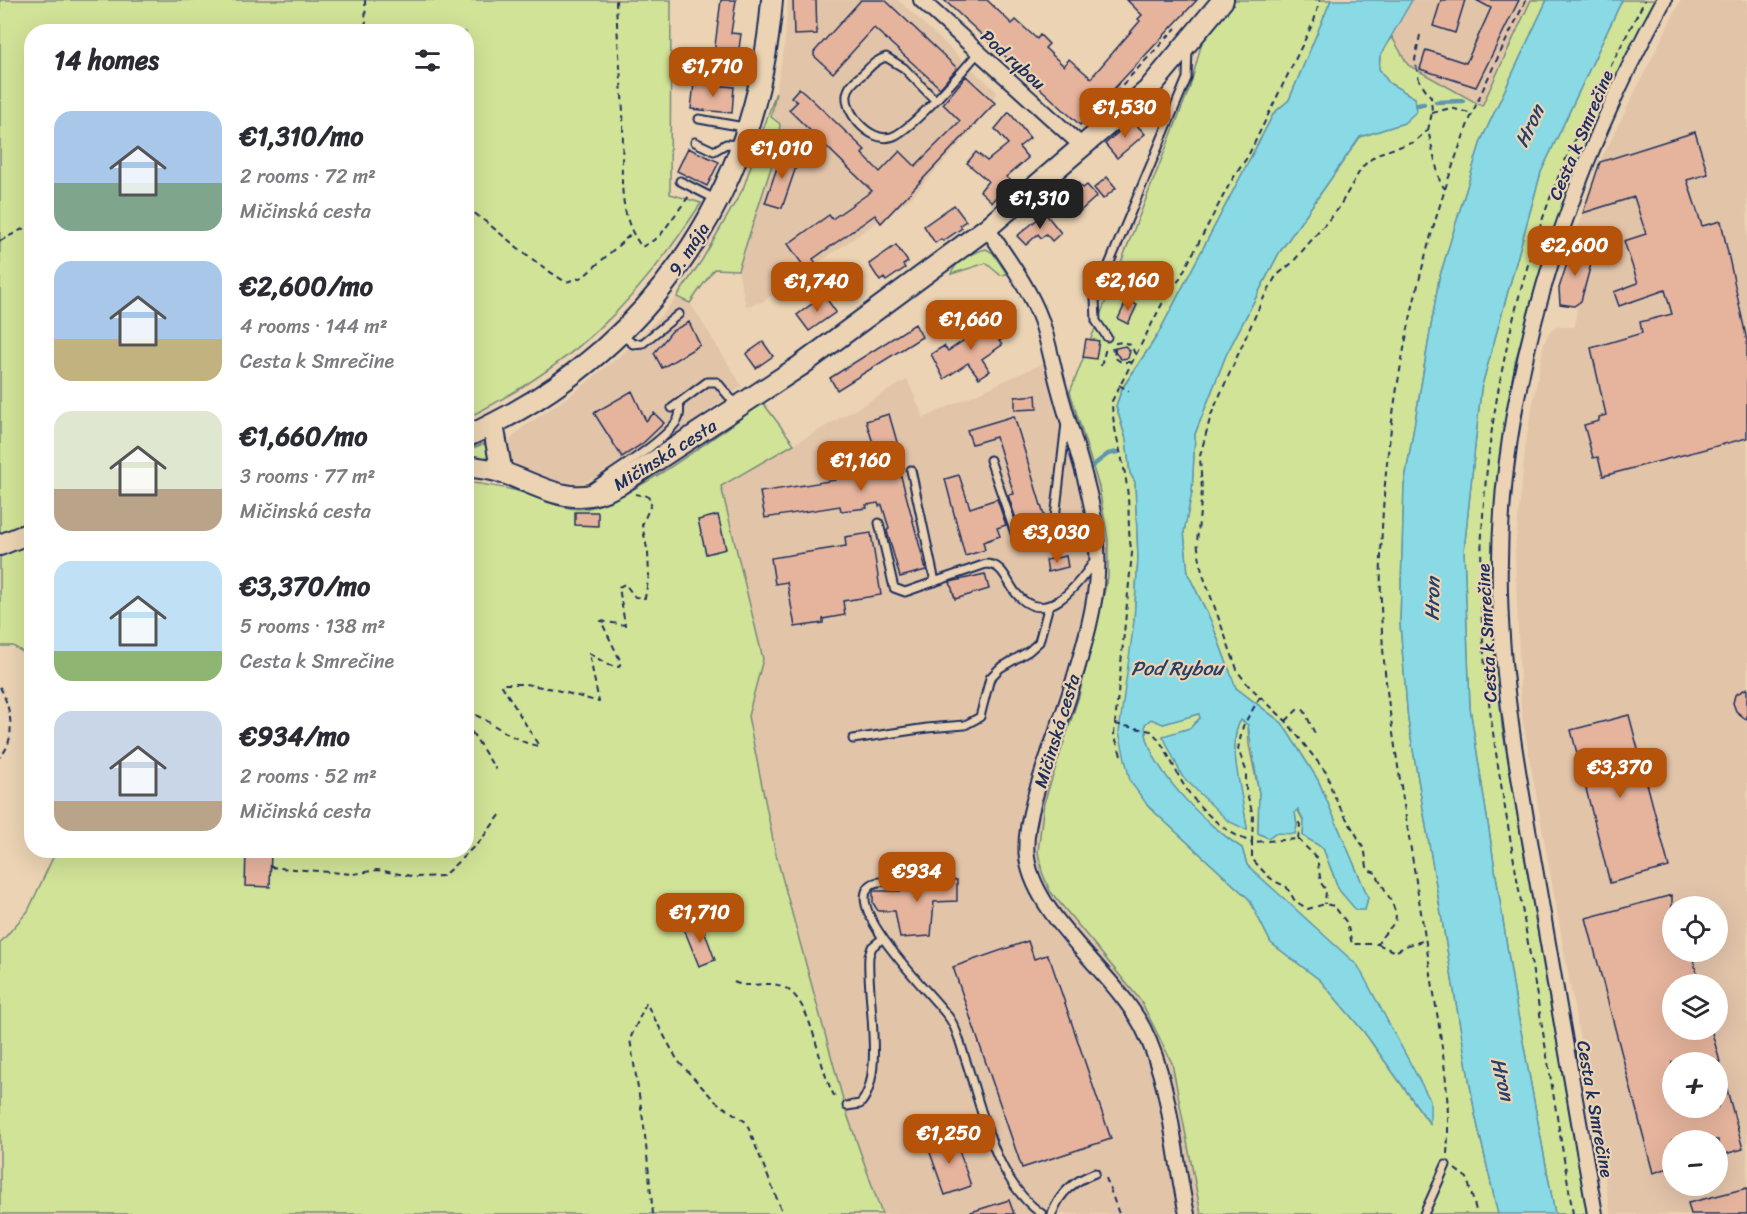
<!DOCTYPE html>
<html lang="en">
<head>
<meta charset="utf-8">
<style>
  body { margin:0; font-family:Sriracha,sans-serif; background:#f7f7f7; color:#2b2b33; height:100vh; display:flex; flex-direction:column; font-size:22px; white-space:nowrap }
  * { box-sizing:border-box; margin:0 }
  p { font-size:20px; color:#7c7c81 }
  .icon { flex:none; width:33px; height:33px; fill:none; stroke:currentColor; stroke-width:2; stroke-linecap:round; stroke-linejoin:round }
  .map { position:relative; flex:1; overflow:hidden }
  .sheet { position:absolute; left:24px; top:24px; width:450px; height:834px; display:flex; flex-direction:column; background:#fff; border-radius:24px; box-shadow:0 6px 24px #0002 }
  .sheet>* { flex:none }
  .tools { position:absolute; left:1662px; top:896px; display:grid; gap:12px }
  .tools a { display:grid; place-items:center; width:66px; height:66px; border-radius:50%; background:#fff; box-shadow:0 6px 24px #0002; font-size:30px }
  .price { position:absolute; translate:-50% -51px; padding:0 14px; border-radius:12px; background:#b45309; color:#fff; font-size:20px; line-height:39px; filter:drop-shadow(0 2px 3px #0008) }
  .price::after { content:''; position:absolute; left:50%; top:36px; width:18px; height:14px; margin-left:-9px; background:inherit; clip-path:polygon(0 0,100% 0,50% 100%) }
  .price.selected { background:#222; color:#fff }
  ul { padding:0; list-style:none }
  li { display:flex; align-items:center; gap:18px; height:150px; padding:0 30px }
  li span { display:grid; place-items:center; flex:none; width:168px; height:120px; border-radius:18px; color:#555 }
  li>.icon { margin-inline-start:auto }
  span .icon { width:72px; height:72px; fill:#fffc; stroke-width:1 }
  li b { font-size:26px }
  h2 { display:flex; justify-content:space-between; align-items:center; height:72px; padding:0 30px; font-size:26px }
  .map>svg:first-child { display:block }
  .built { fill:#e2c4a9; fill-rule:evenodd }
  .green { fill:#d1e397; stroke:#76897a; stroke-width:1.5 }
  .water { fill:#8adae5; stroke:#5e96af; stroke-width:1.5 }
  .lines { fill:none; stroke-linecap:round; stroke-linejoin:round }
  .stream { stroke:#5e96af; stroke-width:4.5 }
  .building { fill:#e6b49d; stroke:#1b2f5e; stroke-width:1.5 }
  .lane-casing { stroke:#1b2f5e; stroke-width:11 }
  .street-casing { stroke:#1b2f5e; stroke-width:18 }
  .secondary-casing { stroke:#1b2f5e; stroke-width:24 }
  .path { stroke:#1b2f5e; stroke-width:2; stroke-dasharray:6 4.5; stroke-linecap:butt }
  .lane { stroke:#ebd3b3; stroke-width:7 }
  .street { stroke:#ebd3b3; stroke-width:14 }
  .secondary { stroke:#ebd3b3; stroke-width:20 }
  .labels { text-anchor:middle; stroke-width:4.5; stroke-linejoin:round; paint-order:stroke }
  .street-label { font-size:18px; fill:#1b2f5e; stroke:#ebd3b3 }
  .water-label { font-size:20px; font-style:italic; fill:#26406c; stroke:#ebd3b3 }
</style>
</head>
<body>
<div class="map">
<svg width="1747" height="1214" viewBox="0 0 1747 1214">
  <rect width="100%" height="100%" fill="#ebd3b3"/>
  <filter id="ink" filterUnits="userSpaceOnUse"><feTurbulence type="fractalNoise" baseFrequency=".0167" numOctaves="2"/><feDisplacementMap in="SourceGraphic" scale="12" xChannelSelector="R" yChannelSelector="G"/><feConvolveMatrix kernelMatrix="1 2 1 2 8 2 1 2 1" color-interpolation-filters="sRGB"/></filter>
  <g filter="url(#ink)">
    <path class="built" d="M788,0H898L997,92L972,130L910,199L762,302L746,306L738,270L778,146L771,117L784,50Z
      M1412,0H1531L1482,107L1408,65L1392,37Z
      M1681,0H1747V1214H1611L1521,709L1515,552L1526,441L1544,344L1548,334L1556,327H1575L1577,307L1560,304L1559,288L1600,162ZM1672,906H1718V951H1672ZM1672,984H1718V1029H1672ZM1672,1062H1718V1107H1672ZM1672,1140H1718V1185H1672Z
      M677,297L690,303L742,386L624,473L594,478L582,484L567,485L520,468L511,460L507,451L511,439L521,429L575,392L622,354L662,315Z
      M1059,356L1099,487L1108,540V577L1079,696L1044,803L1038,852L1063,909L1141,1001L1172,1063L1201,1214H882L847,1114L776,855L748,716L763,659L721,486L907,380L924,418Z"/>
    <path class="green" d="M0,0H671L670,194L701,203C636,304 574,364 467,418L466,32H32L31,657L13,646H0Z
      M1232,0H1331L1289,100L1274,113L1157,336L1122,388L1116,406L1126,439L1130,473L1135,482L1138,558L1134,621L1148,806L1249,899L1271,943L1320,980L1364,1032L1429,1123L1247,865L1242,848C1207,826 1145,768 1145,724L1151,719L1164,724L1199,713L1200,718L1190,728L1163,737L1247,829C1244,801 1225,742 1241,720L1248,725L1249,745L1259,793L1258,833L1268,838L1275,833L1297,826L1295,813L1297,809L1304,822L1303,835L1323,848L1339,890L1365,910L1368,897L1318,780L1282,723L1236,688L1211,621L1188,574L1184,532L1192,492L1195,434L1226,355L1279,253L1360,137L1404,123L1415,98L1389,83L1379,69L1380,56L1392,37L1408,65L1482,106L1531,0H1547L1481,141L1439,279L1404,486L1400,623L1408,720L1475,1114L1498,1214H1201L1172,1063L1141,1001L1050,891L1042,872L1038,852L1044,803L1079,696L1108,577V540L1099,487L1070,392L1190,87L1204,34Z
      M1622,0H1655L1595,122L1570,181L1551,239L1515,362L1495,502L1492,594L1502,727L1587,1214H1555L1516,1004L1470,708L1464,551L1481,389L1541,172Z
      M776,92L771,117L780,124L778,146L738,270L714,269L690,303L677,297L702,260L743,189Z
      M986,249L993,253L1007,274L1000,275L986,263L951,274C955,261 973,252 986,249Z
      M763,403L794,444L721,486L763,659L748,716L776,855L847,1114L882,1214H0V943L28,911L56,851L466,850L467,482C485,485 503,487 521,492C540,498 558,508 578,509C619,511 724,429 763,403Z
      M486,443L489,460L467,455V450Z"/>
    <path class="water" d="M1331,0H1412L1380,56L1379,69L1389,83L1415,98L1417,111L1404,123L1360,137L1279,253L1226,355L1195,434L1192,492L1184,532L1188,574L1211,621L1236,688L1282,723L1318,780L1368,897L1365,910H1356L1339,890L1323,848L1303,836L1304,822L1298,809L1295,813L1297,826L1295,834L1275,833L1268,838L1258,833L1259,793L1248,725L1241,720C1225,741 1245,802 1247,830L1228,821L1182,776L1163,736L1190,728L1200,718L1199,714L1163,724L1151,719L1145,724C1145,767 1207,826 1242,848L1247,865L1358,966L1430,1100V1124L1364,1032L1320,980L1271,943L1249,899L1148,806L1130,781L1119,732L1134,621L1138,558L1135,482L1130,473L1126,439L1116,406L1122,389L1157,336L1274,113L1289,100Z
      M1547,0H1622L1541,172L1481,389L1464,551L1470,708L1516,1004L1555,1214H1498L1475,1114L1408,720L1400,623L1404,486L1439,279L1481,141Z"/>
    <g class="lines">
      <path class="stream" d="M1436,102L1463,101
        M1417,105L1424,104
        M1108,290L1158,297
        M1091,467L1108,454L1118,452"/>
    </g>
    <path class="building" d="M721,0H736L731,33L741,34L738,56L714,53Z
      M793,0H816L817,34L794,35Z
      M861,0H885L957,68L940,88L874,28L833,73L814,56V52Z
      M944,0H987L1012,24L1016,20L1037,39L1040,35L1049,44L1045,48L1064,66L1069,59L1091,78L1140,21L1138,19L1142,15L1127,0H1197L1080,125Z
      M1441,0H1465L1455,33L1433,26Z
      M1476,0H1519L1476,87L1420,69L1426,50L1466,63L1491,8Z
      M966,76L995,103L881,223L875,215L813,259L826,278L817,285L788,244L829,215L832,219L872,191L789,110L797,102L791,97L799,88L805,93L865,150L862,154L880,172L900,151L915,166L960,121L943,104Z
      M694,83L734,87L732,113L691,109Z
      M1009,112L1030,138L1019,147L1028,158L1006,177L1010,180L992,202L980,191L988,181L967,163L976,152L987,161L1008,144L995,129Z
      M1132,120L1145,134L1117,158L1105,144Z
      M1695,132L1708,174L1687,180L1702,226L1721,221L1747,341V438L1603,476L1598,457L1593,458L1584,425L1599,421V417L1606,415L1591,348L1642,333L1640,322L1672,314L1665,290L1619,306L1614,292L1638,283L1624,241L1646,234L1634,197L1583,213L1600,162Z
      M688,148L719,162L707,186L677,171Z
      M782,153L799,158L782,208L765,203Z
      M1107,177L1116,188L1103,199L1094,188Z
      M1078,183L1083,188L1087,185L1097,196L1077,214L1063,197Z
      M954,205L966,221L960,225L962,228L943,241L941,239L935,243L924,226Z
      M1045,213L1061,233L1052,241L1046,234L1041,238L1038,234L1026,245L1017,236Z
      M896,245L908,262L903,265L905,268L886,281L884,278L880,281L869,264Z
      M1572,248L1594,253L1581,301L1574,306L1560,304L1559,288Z
      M824,295L836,312L809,331L797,315Z
      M1127,300L1137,305L1128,324L1118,319Z
      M995,319L1007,336L999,341L1002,345L982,359L990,371L979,378L968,363L944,379L931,354L944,346L948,351Z
      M689,322L700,345L662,368L654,353L672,331Z
      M915,324L922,337L837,390L830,378Z
      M1086,339L1099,341L1096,359L1083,357Z
      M763,342L773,356L756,368L746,354Z
      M1125,346L1130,351L1128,358L1121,359L1112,349Z
      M632,391L646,421L654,413L664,423L642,444L622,457L594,413Z
      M1036,395L1037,409L1015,410V397Z
      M889,414L903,463L898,465L926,570L900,577L887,531L889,528L882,505L879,506L878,503L866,505L867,508L841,511L840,506L765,518L760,492L836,480L830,449L873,443L866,421Z
      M1014,416L1046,522L1043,527L1032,530L1030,525L1024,527L1022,521L1017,522L1008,495L1014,494L996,437L972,444L967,430Z
      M959,475L970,508L997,499L1006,525L997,528L1000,536L983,542L985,550L965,556L945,479Z
      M575,512H598V526L575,525Z
      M718,515L726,549L706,554L698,520Z
      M871,533L881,595L843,601L845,615L823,619V623L795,627L787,582L775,584L771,558L846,546L845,537Z
      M1066,556L1068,567L1048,572L1046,560Z
      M985,574L989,589L955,599L950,582Z
      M1747,688V720L1736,711L1733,703L1735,695Z
      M1629,715L1669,867L1610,883L1571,730Z
      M246,850H271L270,887L245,886Z
      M913,871L935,873L934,879L957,880V901L934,902L931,936L900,938L895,911H878L873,903V891H913Z
      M1672,895V951H1691L1700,984H1672V1029H1711L1720,1062H1672V1107H1718V1067H1721L1743,1149L1718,1156V1140H1672V1167L1653,1173L1586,918Z
      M701,922L715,960L699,966L684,929Z
      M1028,941L1034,959L1047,955L1051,962L1111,1139L1022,1168L953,967Z
      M954,1135L971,1186L945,1195L927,1144Z
      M1747,1188V1214H1691L1688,1203Z
      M1009,1200L1014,1214H972L971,1212Z"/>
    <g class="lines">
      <g class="lane-casing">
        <path id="lane" d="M701,75L758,80
          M935,100L904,68L886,57C876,60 871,66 864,73C857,79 848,85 847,95C845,116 875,147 896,135C919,122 960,74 978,53
          M699,119L744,127
          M695,142L714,151L726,144L740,145
          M680,181L715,199
          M621,334L633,344L643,343L679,314
          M1107,337L1096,321L1095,298L1187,78L1188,48
          M672,408L707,382H717L736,405
          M990,460L1019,545L1042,539L1055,518L1066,423
          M911,470L935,582
          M591,488C614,472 662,443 677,421C680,416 680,409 679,403
          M879,523L894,588L905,592L986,564C1003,564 1006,580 1015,592C1045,630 1078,585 1095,560
          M853,739L927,728L965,725L980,717L990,678L1000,668L1029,651L1039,642L1049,605
          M893,881C885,882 873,880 868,888C848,915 935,997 950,1019C958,1031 961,1047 966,1061C983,1113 995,1181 1042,1214
          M847,1106L860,1104C886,1076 866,994 869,956L872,947L883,938
          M1052,1214C1060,1192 1074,1181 1095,1173
          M1424,1214L1446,1165"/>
      </g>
      <g class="street-casing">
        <path id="street" d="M921,0L1082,146
          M987,228C1006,257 1029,287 1041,320C1049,343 1053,368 1060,392C1076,452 1101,510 1097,574C1095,613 1081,655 1070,693C1057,736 1021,815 1027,858C1036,919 1114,972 1143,1028C1172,1085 1173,1153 1187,1214
          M1595,1214C1576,1103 1556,991 1537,880C1520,785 1502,690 1500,593C1495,392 1567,175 1664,0"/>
      </g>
      <g class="secondary-casing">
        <path id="secondary" d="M493,425L502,473
          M466,437C647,355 757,197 772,0
          M466,466C479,468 492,469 504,473C548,489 574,510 620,484L800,366L987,228L1148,90L1223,0
          M0,545L32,532"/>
      </g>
      <path class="path" d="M365,0L366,32
        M616,0C617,37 621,74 623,112C625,155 612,210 642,247L659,237L689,196
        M1420,35L1415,60L1419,80L1431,97L1432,113L1428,130L1440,182L1445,189
        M1108,100L1176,28
        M1432,113L1451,108L1473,114
        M466,207C501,232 529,260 566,282L583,277L631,234
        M0,241L32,224
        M1131,362H1121L1114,357L1116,343L1123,342L1131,345L1135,354
        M1101,366L1106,348
        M1119,385L1129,391
        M0,687C11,708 17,740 0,757
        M1260,697L1243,726L1238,749L1246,770V790L1253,815L1252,842L1298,839L1300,825L1297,819
        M466,711C492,720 512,742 539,746L501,684H525L553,689L599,702L589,653L608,665L619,667L621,662L601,621L625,625L619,587L625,584L635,597L645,598L649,575L648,553L642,525L652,502L647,496L635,494
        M1286,721L1297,710H1304L1315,734
        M466,723L496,770
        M1115,724L1151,731C1167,747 1173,768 1185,787C1200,810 1226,834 1252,842V859C1264,871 1269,881 1286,886L1295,901L1308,909L1325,904L1334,906L1347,923L1352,944H1378C1382,934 1390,930 1395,921C1400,910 1381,885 1376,873L1368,870C1365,862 1367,855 1363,847C1352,825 1331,799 1328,775L1286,721L1248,685L1238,672L1202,572L1197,542L1202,491L1200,456L1211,415L1261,303L1276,276L1292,263L1338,209L1362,167L1377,154L1414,142L1428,130
        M1121,755L1114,734L1115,724L1132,553C1127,531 1130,510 1127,488C1124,458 1112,430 1112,401L1163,302L1179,280L1230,183L1248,156L1314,21L1320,0
        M1298,839L1317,858L1321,883L1326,890L1325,904
        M270,867L353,874L377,870L417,877L443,876L480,841L501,814
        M1378,944L1395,952L1408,945L1426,940
        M734,982C750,990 767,979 784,987C816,1004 817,1072 837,1100
        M1447,1154C1451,1101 1443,1052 1435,1000C1420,905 1404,809 1390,713C1362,524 1400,301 1468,124C1485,82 1506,41 1526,0
        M1455,1169L1467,1178L1477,1214
        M1106,1178L1119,1214
        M653,1214L644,1126L630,1039L646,1003L678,1061L715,1101L746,1122L783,1214
        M1573,1214C1554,1098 1535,983 1515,867C1500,777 1482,685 1481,593C1479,455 1508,303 1559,175C1584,115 1615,58 1645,0"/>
      <use href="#lane" class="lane"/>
      <use href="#street" class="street"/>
      <use href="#secondary" class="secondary"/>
    </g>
  </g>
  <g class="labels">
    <g class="street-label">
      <text transform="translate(1013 60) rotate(42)" y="6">Pod rybou</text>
      <text transform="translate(1581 135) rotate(-67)" y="6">Cesta k Smrečine</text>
      <text transform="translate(689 249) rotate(-57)" y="6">9. mája</text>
      <text transform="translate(665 455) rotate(-32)" y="6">Mičinská cesta</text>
      <text transform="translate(1487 633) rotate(-93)" y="6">Cesta k Smrečine</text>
      <text transform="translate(1057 731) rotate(-73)" y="6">Mičinská cesta</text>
      <text transform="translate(1595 1109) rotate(80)" y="6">Cesta k Smrečine</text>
    </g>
    <g class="water-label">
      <text transform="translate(1529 126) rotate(-65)" y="7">Hron</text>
      <text transform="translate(1432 599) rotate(-89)" y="7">Hron</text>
      <text x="1177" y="675">Pod Rybou</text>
      <text transform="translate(1503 1079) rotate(76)" y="7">Hron</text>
    </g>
  </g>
</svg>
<div class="tools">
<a><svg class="icon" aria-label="locate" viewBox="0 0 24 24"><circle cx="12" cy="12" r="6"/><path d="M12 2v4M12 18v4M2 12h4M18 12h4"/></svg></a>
<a><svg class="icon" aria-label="layers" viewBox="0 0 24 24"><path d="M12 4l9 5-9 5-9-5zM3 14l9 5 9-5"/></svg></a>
<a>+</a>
<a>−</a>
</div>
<b class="price" style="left:713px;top:98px">€1,710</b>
<b class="price" style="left:1125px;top:139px">€1,530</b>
<b class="price" style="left:782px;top:180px">€1,010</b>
<b class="price selected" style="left:1040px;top:230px">€1,310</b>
<b class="price" style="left:1575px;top:277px">€2,600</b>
<b class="price" style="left:1128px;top:312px">€2,160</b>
<b class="price" style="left:817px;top:313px">€1,740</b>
<b class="price" style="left:971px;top:351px">€1,660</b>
<b class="price" style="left:861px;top:492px">€1,160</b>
<b class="price" style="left:1057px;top:564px">€3,030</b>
<b class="price" style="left:1620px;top:799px">€3,370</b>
<b class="price" style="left:917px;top:903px">€934</b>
<b class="price" style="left:700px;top:944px">€1,710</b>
<b class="price" style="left:949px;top:1165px">€1,250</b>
<section class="sheet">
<h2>14 homes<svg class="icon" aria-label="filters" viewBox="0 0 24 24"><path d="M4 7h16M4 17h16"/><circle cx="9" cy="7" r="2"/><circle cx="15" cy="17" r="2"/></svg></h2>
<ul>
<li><span style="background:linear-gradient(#a9c7e8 60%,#7fa58c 0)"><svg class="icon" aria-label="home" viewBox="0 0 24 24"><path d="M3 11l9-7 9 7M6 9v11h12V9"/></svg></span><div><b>€1,310/mo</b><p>2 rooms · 72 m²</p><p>Mičinská cesta</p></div></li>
<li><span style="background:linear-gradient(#a9c7e8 65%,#c2b280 0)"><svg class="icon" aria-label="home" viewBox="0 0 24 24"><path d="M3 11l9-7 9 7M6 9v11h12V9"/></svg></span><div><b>€2,600/mo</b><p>4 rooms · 144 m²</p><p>Cesta k Smrečine</p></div></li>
<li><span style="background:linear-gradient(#dfe7d0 65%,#b9a48a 0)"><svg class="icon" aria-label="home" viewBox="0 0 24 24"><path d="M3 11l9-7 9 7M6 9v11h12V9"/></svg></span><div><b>€1,660/mo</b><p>3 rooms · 77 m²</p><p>Mičinská cesta</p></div></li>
<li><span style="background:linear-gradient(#bfe0f5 75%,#8fb573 0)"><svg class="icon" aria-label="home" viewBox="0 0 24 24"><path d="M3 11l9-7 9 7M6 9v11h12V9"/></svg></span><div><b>€3,370/mo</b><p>5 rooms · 138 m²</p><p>Cesta k Smrečine</p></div></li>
<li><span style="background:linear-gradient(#c9d6e8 75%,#b9a48a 0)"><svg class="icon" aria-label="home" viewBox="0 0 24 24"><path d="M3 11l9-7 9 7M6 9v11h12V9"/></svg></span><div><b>€934/mo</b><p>2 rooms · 52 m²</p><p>Mičinská cesta</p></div></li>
</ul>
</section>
</div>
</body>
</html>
